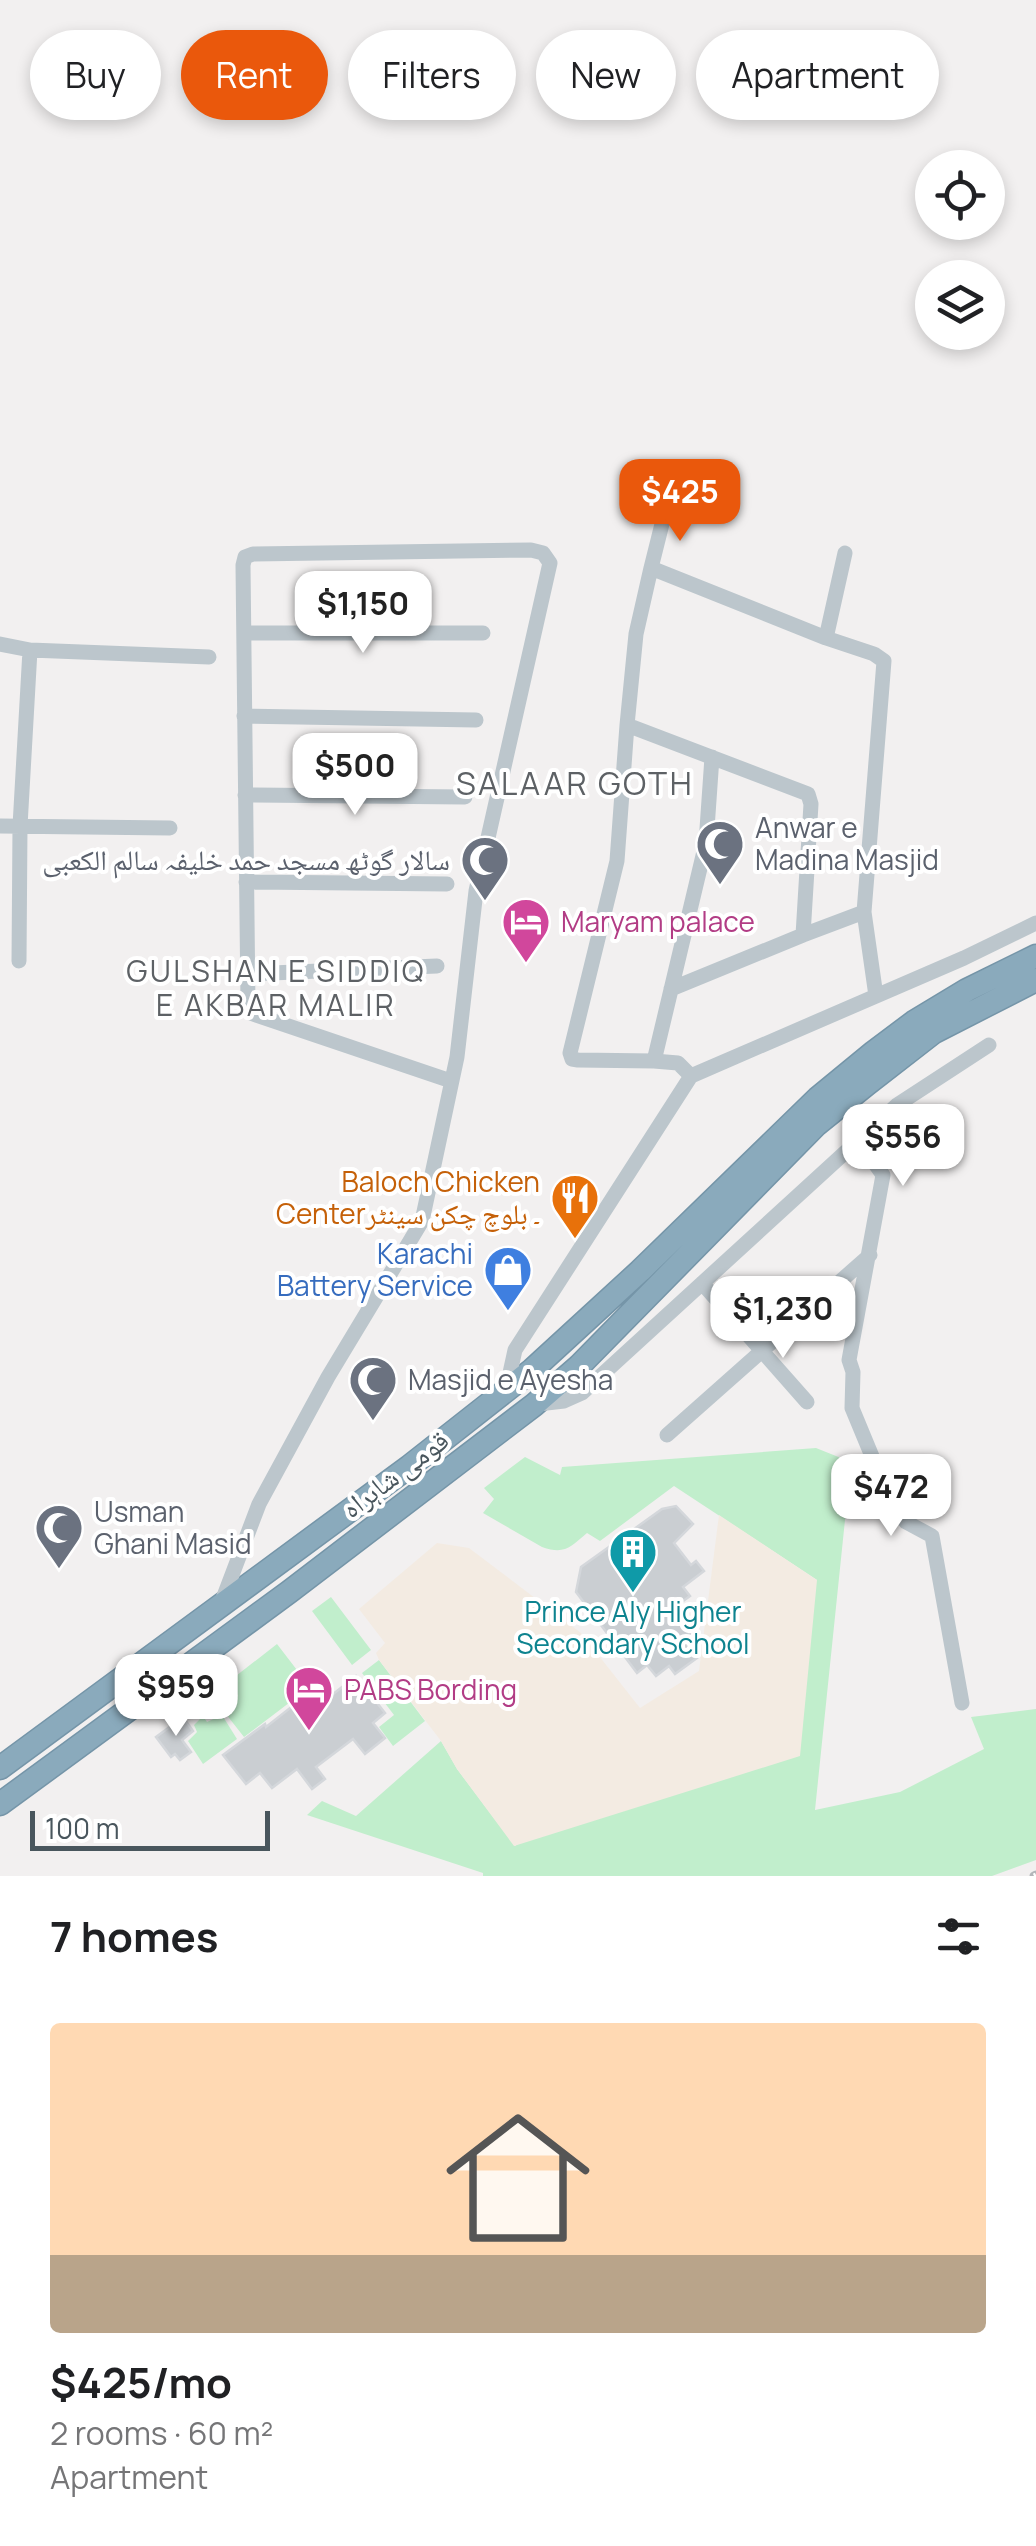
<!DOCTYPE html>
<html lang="en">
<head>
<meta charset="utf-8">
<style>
  body { margin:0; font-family:Manrope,"Noto Naskh Arabic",sans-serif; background:#f6f6f6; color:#202124; height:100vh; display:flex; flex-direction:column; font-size:38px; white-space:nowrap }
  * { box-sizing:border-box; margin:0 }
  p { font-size:32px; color:#757577 }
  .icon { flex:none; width:55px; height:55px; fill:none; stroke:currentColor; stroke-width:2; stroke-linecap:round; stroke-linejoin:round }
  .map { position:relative; height:1876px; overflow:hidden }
  .drawer { display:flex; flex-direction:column; background:#fff; flex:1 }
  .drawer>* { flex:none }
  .hud { position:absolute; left:30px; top:30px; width:978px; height:90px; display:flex; gap:20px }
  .controls { position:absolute; left:915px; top:150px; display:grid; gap:20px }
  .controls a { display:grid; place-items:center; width:90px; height:90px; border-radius:50%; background:#fff; box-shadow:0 5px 15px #0003; font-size:50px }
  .scale { position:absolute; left:30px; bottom:25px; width:240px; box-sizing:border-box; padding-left:10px; border:5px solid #49565d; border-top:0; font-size:28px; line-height:35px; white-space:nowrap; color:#49565d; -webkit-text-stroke:8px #fff; paint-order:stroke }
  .price { position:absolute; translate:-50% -85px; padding:0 22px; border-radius:20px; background:#fff; color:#222; font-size:32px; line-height:65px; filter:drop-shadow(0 2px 5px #0008) }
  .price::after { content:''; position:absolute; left:50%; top:60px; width:30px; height:22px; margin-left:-15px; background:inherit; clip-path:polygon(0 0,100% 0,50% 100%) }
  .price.current { background:#ea580c; color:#fff }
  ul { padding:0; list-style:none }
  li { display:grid; align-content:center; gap:20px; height:530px; padding:0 50px }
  li span { display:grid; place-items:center; height:310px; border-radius:10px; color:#555 }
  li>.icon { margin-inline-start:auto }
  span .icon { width:180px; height:180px; fill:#fffc; stroke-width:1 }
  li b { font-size:42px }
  h2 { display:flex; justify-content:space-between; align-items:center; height:120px; padding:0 50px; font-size:42px }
  .tag { padding:0 35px; border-radius:45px; background:#fff; box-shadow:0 5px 15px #0003; font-size:35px; line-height:90px }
  .tag.current { background:#ea580c; color:#fff }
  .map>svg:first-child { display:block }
  .green { fill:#c1eecc }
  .sand { fill:#f3ebe2 }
  .building { fill:#caced2; stroke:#d4d7db; stroke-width:2.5 }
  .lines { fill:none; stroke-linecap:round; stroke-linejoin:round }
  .highway-casing { stroke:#7595a8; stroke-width:25 }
  .minor { stroke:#bcc6cc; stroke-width:15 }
  .highway { stroke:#8aaabc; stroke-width:22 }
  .rail-casing { stroke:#b3b6ba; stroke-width:9 }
  .rail { stroke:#fff; stroke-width:5; stroke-dasharray:15; stroke-linecap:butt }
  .labels { text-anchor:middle; stroke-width:8; stroke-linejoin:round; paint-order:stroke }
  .worship-label { font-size:28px; fill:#5b616d; stroke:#fff; text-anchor:start }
  .hotel-label { font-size:28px; fill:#b23c85; stroke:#fff; text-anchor:start }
  .food-label { font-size:28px; fill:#c56008; stroke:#fff; text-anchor:end }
  .shop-label { font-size:28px; fill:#366cbe; stroke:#fff; text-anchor:end }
  .street-label { font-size:28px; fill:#49565d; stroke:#fff }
  .culture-label { font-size:28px; fill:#0d838f; stroke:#fff }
  .neighbourhood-label { font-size:30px; letter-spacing:2.5px; fill:#5d6165; stroke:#fff }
  .quarter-label { font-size:32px; letter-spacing:2.5px; fill:#5d6165; stroke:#fff }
</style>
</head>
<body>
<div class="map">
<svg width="1036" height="1876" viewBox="0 0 1036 1876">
  <rect width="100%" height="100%" fill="#f2f0f0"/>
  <path class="green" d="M816,1448L851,1462L815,1810L900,1792L984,1749L971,1717L1036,1709V1860L992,1876H483V1873L307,1815L322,1801L356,1816L441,1741L457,1769L515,1846L817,1580L674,1486L600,1541L587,1533C570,1547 565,1555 542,1547L483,1513L494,1499L484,1488L525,1457L560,1475L562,1467Z
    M331,1597L371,1650L352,1665L312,1611Z
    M277,1644L310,1687L244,1737L222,1709L238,1696L232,1679Z
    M379,1660L425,1721L393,1746L379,1727L394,1715L362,1673Z
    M222,1715L237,1739L203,1764L188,1741L197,1732L194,1725L203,1716L207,1722Z"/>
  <path class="sand" d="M719,1515L817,1580L800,1756L514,1846L457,1769L441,1741L379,1660L376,1653L385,1643L359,1609L437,1543L469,1548L581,1633L640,1708L699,1671Z"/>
  <path class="building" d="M676,1506L693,1524L674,1543L691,1565L696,1561L704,1571L683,1587L690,1596L675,1607L693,1631L683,1639L697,1658L675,1674L669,1666L656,1676L647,1665L637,1673L576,1592L581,1567L662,1509Z
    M356,1676L385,1713L373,1723L385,1738L365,1754L353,1739L316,1767L325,1779L312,1789L297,1769L272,1788L260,1773L246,1784L223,1755L265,1724L266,1727L313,1690L323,1702Z
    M183,1717L193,1731L182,1740L191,1752L180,1760L175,1754L171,1757L156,1737Z"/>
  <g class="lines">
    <g class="highway-casing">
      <path id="highway" d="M0,1768L410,1466L532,1370L640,1271L818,1098L874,1052L914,1022L967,990L1036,956
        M0,1804L289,1592L534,1405L579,1366L816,1125L867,1084L934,1032L1036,980"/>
    </g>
    <path class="minor" d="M651,568L666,508
      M244,633H483
      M826,638L845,553
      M0,644L30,650L209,657
      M244,716L476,720
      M627,725L636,634L651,568L826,638L874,654L884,661L864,912L876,996
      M245,795L465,797
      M0,826L170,828
      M246,882L447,884
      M19,961L20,826L30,650
      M247,974L437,966
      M671,989L803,935L864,912
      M654,1061L578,1060L572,1059L570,1053L617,861L627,725L808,794L811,804L803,935
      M691,1076L678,1063L654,1061L706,843L712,757
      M858,1140L883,1175L849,1360L853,1372L852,1408L893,1507L906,1522L932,1536L962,1703
      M702,1283L807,1402
      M506,1391L515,1350L691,1076L964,958L1036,923
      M538,1404L564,1401L582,1393L897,1105L989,1045
      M667,1435L870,1255
      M221,1604L259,1504L328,1377L422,1221L457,1057L476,891L550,563L543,553L531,550L253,554L245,557L243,565L248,1005L253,1014L451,1081"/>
    <use href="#highway" class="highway"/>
    <g class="rail-casing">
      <path id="rail" d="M1034,1876L1036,1875"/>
    </g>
    <use href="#rail" class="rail"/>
  </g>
  <defs>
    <g id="mosque-pin" transform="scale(2.5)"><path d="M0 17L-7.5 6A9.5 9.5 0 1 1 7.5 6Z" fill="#6b7280" stroke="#fff"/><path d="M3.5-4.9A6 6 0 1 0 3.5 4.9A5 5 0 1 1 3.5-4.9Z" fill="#fff"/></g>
    <g id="hotel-pin" transform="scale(2.5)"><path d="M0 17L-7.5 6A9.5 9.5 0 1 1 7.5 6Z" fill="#d1479c" stroke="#fff"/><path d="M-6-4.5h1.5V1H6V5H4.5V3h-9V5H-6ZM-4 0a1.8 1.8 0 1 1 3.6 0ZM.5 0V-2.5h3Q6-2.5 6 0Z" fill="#fff"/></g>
    <g id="restaurant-pin" transform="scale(2.5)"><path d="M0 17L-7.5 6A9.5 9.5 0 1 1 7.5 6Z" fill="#e8710a" stroke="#fff"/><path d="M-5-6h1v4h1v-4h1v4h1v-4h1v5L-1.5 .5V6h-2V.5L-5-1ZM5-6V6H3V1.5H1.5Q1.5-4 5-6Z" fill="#fff"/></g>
    <g id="shop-pin" transform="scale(2.5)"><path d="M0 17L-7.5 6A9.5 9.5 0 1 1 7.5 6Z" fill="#3f7fe0" stroke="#fff"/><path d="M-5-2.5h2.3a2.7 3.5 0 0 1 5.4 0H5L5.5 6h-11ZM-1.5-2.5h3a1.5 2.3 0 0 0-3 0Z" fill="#fff"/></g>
    <g id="building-pin" transform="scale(2.5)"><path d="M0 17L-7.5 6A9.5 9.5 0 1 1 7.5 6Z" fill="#0f9aa8" stroke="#fff"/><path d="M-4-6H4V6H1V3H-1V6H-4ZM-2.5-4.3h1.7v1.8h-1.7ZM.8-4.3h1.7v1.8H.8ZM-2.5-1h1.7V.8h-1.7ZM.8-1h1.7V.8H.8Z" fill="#fff"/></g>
  </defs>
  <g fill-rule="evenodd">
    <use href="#mosque-pin" x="720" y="844"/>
    <use href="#mosque-pin" x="485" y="860"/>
    <use href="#hotel-pin" x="526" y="922"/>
    <use href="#restaurant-pin" x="575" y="1198"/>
    <use href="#shop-pin" x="508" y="1270"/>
    <use href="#mosque-pin" x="373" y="1380"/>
    <use href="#mosque-pin" x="59" y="1528"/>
    <use href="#building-pin" x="633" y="1552"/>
    <use href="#hotel-pin" x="309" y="1690"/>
  </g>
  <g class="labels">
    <g class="worship-label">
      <text x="755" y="838">Anwar e<tspan x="755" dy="32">Madina Masjid</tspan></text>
      <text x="450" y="870" text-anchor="end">سالار گوٹھ مسجد حمد خلیفہ سالم الکعبی</text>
      <text x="408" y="1390">Masjid e Ayesha</text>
      <text x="94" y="1522">Usman<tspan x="94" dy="32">Ghani Masid</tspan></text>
    </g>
    <g class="hotel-label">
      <text x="561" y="932">Maryam palace</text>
      <text x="344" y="1700">PABS Bording</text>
    </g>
    <g class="food-label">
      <text x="540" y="1192">Baloch Chicken<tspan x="540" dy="32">Center۔ بلوچ چکن سینٹر</tspan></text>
    </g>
    <g class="shop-label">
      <text x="473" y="1264">Karachi<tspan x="473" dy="32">Battery Service</tspan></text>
    </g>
    <g class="street-label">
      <text transform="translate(395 1474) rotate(-37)" y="10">قومی شاہراہ</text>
    </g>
    <g class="culture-label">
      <text x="633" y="1622">Prince Aly Higher<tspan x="633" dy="32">Secondary School</tspan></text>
    </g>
    <g class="neighbourhood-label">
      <text x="276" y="982">GULSHAN E SIDDIQ<tspan x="276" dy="34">E AKBAR MALIR</tspan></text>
    </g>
    <g class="quarter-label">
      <text x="575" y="795">SALAAR GOTH</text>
    </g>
  </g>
</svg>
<div class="controls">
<a><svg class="icon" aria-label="locate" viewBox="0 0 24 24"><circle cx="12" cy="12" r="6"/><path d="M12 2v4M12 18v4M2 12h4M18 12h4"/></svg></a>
<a><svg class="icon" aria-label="layers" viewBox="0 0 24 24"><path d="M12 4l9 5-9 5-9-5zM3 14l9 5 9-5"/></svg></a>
</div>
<div class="scale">100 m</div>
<b class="price current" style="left:680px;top:544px">$425</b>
<b class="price" style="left:363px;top:656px">$1,150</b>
<b class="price" style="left:355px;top:818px">$500</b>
<b class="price" style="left:903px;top:1189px">$556</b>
<b class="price" style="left:783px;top:1361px">$1,230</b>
<b class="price" style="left:891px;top:1539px">$472</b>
<b class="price" style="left:176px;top:1739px">$959</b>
<div class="hud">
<a class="tag">Buy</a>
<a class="tag current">Rent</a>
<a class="tag">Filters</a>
<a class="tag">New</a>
<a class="tag">Apartment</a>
</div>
</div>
<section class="drawer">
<h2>7 homes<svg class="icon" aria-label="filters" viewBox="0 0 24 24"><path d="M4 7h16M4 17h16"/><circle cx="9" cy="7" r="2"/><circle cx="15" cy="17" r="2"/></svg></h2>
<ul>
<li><span style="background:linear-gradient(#ffd9b3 75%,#b9a48a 0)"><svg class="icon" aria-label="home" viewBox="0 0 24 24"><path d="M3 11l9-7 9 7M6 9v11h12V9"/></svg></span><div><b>$425/mo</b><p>2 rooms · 60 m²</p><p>Apartment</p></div></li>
</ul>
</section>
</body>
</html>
